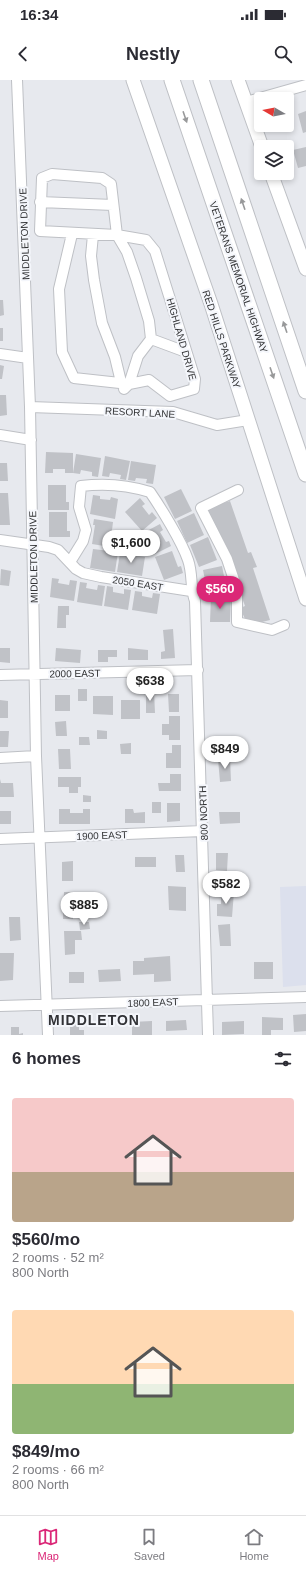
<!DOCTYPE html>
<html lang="en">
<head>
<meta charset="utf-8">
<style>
  body { margin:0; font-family:Helvetica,sans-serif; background:#f7f7f7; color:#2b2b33; height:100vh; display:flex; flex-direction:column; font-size:15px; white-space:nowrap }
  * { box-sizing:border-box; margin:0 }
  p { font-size:13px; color:#7c7c81 }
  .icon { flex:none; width:22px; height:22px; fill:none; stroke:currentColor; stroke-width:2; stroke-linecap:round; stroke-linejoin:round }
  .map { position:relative; height:955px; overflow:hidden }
  .side { display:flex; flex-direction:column; background:#fff; flex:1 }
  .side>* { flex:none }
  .needle { width:26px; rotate:279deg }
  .fabs { position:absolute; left:254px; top:12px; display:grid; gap:8px }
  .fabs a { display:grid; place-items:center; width:40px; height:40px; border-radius:4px; background:#fff; box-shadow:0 2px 6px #0003; font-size:20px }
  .price { position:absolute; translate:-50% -34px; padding:0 9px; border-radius:14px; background:#fff; color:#222; font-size:13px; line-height:26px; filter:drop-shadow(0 1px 2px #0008) }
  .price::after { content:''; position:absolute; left:50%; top:24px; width:12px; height:9px; margin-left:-6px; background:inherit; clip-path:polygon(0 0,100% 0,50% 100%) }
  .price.current { background:#db2777; color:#fff }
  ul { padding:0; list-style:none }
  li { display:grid; align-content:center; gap:8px; height:212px; padding:0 12px }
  li span { display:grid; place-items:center; height:124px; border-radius:4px; color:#555 }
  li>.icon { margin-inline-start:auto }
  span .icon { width:72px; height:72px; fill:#fffc; stroke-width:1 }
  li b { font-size:17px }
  h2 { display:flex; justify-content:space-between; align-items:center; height:48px; padding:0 12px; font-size:17px }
  .status { display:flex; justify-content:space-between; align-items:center; height:28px; padding:0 20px; background:#fff; direction:ltr }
  .status svg { height:11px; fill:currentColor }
  header { display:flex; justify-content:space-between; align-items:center; height:52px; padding:0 12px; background:#fff; font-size:18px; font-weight:700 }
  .dock { display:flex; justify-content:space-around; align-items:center; height:56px; border-top:1px solid #e1e1e2; background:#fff; font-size:11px; color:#7c7c81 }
  .dock a { display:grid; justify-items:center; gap:2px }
  .dock .current { color:#db2777 }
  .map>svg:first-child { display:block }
  .built { fill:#dce0ed }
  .building { fill:#c0c2c7 }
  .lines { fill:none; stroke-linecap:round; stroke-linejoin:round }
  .minor-casing { stroke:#bec0c5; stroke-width:12 }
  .major-casing { stroke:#bec0c5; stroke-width:15 }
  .highway-casing { stroke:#bec0c5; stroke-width:17 }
  .minor { stroke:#fff; stroke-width:10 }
  .major { stroke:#fff; stroke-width:13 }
  .highway { stroke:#fff; stroke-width:15 }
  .oneway { fill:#98999a }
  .labels { text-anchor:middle; stroke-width:4; stroke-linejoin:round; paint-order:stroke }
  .street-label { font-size:10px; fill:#323335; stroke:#f4f6fb }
  .district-label { font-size:14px; font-weight:bold; letter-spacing:1px; fill:#313236; stroke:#f4f6fb }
</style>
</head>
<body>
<div class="status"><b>16:34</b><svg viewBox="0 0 49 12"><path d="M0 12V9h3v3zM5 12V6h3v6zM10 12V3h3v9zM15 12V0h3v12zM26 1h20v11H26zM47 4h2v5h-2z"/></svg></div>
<header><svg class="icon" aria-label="back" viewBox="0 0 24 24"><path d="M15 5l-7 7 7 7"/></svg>Nestly<svg class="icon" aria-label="search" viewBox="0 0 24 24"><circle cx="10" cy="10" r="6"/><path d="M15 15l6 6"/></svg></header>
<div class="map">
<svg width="306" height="955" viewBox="0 0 306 955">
  <rect width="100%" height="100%" fill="#e7e9ee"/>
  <path class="built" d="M306,806V905L283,907L280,807Z"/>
  <path class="building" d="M306,31V52L303,53L298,34Z
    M306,67V86L298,88L293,70Z
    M0,220H3L4,235L0,236Z
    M0,248H3V261H0Z
    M0,285L4,286L2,299H0Z
    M0,315H6L7,335L0,336Z
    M46,372L73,373V393H65V389H53V393H45Z
    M76,374L101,378L98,397L92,396V392L81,390L80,394L73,393Z
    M105,376L130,381L126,400L120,399L121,395L110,393L109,397L102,396Z
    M131,381L156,385L153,404L146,403L147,399L136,398L135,401L128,400Z
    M0,383H7L8,401H0Z
    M48,405H66V422H69V430H48Z
    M181,409L192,431L175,439L164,417Z
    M0,413H8L10,445H0Z
    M93,415L100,416V419L110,420L111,417L118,419L115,439L90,434Z
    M140,418L145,424L142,426L149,435L152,432L157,438L142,451L125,432Z
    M230,421L248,473L251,472L257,487L253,488L270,540L258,543L246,541L240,528L245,526L218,450L214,451L207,428Z
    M49,432H67V451H70V457H49Z
    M194,433L204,455L187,463L177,441Z
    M94,439L113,442L110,467L92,464L95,445H93Z
    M160,444L163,450L160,452L166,462L169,461L171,466L153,475L143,453Z
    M208,457L217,480L199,487L190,465Z
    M93,469L118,472L115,492L90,488Z
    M172,471L178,487L181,486L183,493L164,500L155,477Z
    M120,473L145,477L142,496L117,492Z
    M222,486L227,511L208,515L203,490Z
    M1,489L11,491L9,506L0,505Z
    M52,498L59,499L58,503L69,505L70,500L77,501L74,521L50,517Z
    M80,502L87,503L86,508L97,510L98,505L105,506L102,526L77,522Z
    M107,506L113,507V512L124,514V509L131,510L128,530L104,526Z
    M135,511L142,512V516L152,518L153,513L160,514L157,534L132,530Z
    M211,517H231L230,542H210Z
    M58,526H69V535H66V548H57Z
    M173,549L175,578L161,579V572L165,571L163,550Z
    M0,568H10V583L0,582Z
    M56,568L81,570L80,583L55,581Z
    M128,568L148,570V580H128Z
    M98,570H117V577H108V582H98Z
    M78,609H87V621H78Z
    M154,611L155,633H146V612Z
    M168,614H179V632H169Z
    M55,615H70V631H55Z
    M93,616H113V635L93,634Z
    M0,620L8,621V638H0Z
    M121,620H140V639H121Z
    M169,636H180V660H169V655H162V644H169Z
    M66,641L67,656H56L55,642Z
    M97,650L107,651V659H97Z
    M0,651H9L8,667H0Z
    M79,657H89L90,665H79Z
    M131,663V674H121L120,664Z
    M172,665H181V688H166V673H172Z
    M58,669H70L71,689H59Z
    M230,678L231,701L220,702L218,679Z
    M170,694H181V711H159L158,703H170Z
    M58,697H81V707H78V713H69V707H58Z
    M0,699L1,703H13L14,717H0Z
    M83,715L91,716V722H83Z
    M152,722H161V733H152Z
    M167,723H180V741L167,742Z
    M59,729H70V733H83V729H90V744H59Z
    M125,729H133L134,733L145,732V743H125Z
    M0,731H11V744H0Z
    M219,732H240V743L220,744Z
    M216,773H228L227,791L216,790Z
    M175,775H184L185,792H176Z
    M135,777H156V787H135Z
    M73,781V801H62V782Z
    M168,806L186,807V831L169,830Z
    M221,811L234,812L232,837L217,836V824H221Z
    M64,812H74L73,839H63Z
    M9,837H20L21,860L10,861Z
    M79,842H89L90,849L80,850Z
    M230,844L231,866H220L218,845Z
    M64,851H81L82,860H75V874L65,875Z
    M0,873H14L13,900L0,901Z
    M170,876L171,901L154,902V894L133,895V881H144V878Z
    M254,882H273V899H254Z
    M120,889L121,901L99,902L98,890Z
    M69,892H84V903H69Z
    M306,934V951L294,952L293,935Z
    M262,937L283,938V950H271V955H262Z
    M186,940L187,950L166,951V941Z
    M152,941V955H132V942Z
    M244,941V954L222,955V942Z
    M70,944H79V950H84V955H70Z
    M11,947H19V954L23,953V955H11Z"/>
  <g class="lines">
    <g class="minor-casing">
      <path id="minor" d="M17,0L30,327L36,676L48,955
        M246,22L306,5
        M40,122L113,125
        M72,154L59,209L62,272L74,298L129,304
        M93,155L91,176L94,200L102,243L115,277L121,302
        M151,259L186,272
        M0,274L28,278
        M124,309L129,304L149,300L170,316L194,309L195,299L155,171L146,160L117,155L40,151L42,98L52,94L102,98L111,104L117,155L127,172L136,198L149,241L151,259L138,276L129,304
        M30,327L173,332L217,345L248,340
        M0,355L31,360
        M238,410L201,428L227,479L237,509V542L272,550L284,545
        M0,460L49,467L58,470L76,489L83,493L101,497L191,511
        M70,482L83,461L86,450L79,427L81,406C105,403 128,405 150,412C161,428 182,462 188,480C193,494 190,508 195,521L208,955
        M0,595L198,590
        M0,678L36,676
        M0,759L203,751
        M0,926L306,917"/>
    </g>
    <g class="major-casing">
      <path id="major" d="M133,0L211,224L306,519
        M238,0L262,67
        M271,93L306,189"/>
    </g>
    <g class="highway-casing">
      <path id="highway" d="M172,0L306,394
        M201,0L306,311"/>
    </g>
    <use href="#minor" class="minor"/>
    <use href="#major" class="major"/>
    <use href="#highway" class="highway"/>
  </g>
  <defs><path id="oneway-solid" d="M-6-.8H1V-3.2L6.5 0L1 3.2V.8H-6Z"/></defs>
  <g class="oneway">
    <use href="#oneway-solid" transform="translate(185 37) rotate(71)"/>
    <use href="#oneway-solid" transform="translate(243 124) rotate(-109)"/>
    <use href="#oneway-solid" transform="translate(285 247) rotate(-109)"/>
    <use href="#oneway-solid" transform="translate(272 293) rotate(71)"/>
  </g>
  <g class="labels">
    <g class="street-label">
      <text transform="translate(24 154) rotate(-92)" y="4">MIDDLETON DRIVE</text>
      <text transform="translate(239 197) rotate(71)" y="4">VETERANS MEMORIAL HIGHWAY</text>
      <text transform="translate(182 259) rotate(74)" y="4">HIGHLAND DRIVE</text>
      <text transform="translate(222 259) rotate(72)" y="4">RED HILLS PARKWAY</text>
      <text transform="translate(140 332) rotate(3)" y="4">RESORT LANE</text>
      <text transform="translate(33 477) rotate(-91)" y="4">MIDDLETON DRIVE</text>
      <text transform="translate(138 503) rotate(9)" y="4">2050 EAST</text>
      <text transform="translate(75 593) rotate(-1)" y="4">2000 EAST</text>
      <text transform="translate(203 733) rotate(-92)" y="4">800 NORTH</text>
      <text transform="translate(102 755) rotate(-2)" y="4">1900 EAST</text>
      <text transform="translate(153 922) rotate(-2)" y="4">1800 EAST</text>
    </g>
    <g class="district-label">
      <text x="94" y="945">MIDDLETON</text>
    </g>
  </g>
</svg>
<div class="fabs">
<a><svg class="needle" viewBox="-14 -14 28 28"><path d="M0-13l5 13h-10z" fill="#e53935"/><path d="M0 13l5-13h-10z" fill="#7c7c81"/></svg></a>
<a><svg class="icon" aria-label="layers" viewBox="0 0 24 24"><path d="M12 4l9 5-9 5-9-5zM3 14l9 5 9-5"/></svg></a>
</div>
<b class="price" style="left:131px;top:484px">$1,600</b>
<b class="price current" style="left:220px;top:530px">$560</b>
<b class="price" style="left:150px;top:622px">$638</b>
<b class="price" style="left:225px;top:690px">$849</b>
<b class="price" style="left:226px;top:825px">$582</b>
<b class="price" style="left:84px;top:846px">$885</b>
</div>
<section class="side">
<h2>6 homes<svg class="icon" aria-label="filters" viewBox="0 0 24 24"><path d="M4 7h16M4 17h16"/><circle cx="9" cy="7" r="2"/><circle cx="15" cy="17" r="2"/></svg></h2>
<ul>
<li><span style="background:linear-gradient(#f6c9c9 60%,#b9a48a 0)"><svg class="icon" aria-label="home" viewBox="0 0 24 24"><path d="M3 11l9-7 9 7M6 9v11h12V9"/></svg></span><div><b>$560/mo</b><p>2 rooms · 52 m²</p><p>800 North</p></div></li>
<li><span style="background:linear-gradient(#ffd9b3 60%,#8fb573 0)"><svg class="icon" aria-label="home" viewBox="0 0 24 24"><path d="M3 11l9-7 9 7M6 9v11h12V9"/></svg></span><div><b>$849/mo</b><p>2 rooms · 66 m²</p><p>800 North</p></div></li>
</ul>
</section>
<nav class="dock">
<a class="current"><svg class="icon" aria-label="map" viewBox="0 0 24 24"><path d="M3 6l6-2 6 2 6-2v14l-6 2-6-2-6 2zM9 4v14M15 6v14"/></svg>Map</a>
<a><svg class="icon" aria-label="saved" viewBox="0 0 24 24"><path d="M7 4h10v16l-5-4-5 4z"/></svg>Saved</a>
<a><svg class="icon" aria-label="home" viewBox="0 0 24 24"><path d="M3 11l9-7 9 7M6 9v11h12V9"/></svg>Home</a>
</nav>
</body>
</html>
